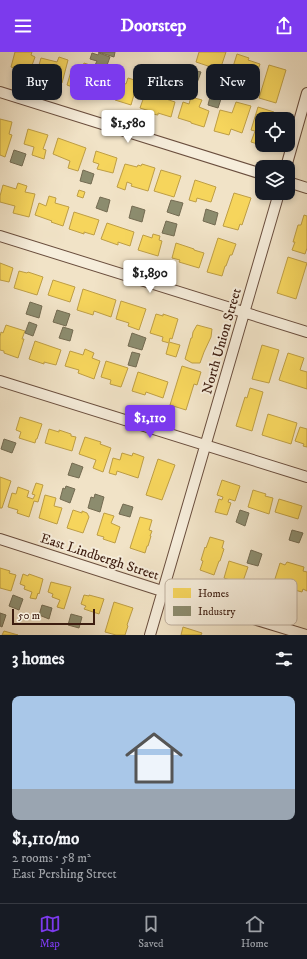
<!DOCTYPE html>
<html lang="en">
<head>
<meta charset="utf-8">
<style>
  body { margin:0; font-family:"IM FELL DW Pica",serif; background:#20242c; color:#f1f3f6; height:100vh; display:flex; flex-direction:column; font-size:15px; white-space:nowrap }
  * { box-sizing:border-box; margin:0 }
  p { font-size:13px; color:#9ea1a6 }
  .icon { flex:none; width:22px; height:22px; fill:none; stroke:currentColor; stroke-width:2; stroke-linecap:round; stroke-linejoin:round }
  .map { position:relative; height:583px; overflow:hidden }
  .panel { display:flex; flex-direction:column; background:#171b24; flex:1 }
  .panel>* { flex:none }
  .hud { position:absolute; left:12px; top:12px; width:283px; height:36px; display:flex; gap:8px }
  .fabs { position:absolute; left:255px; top:60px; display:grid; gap:8px }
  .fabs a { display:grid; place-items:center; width:40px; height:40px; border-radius:8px; background:#171b24; box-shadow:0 2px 6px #0003; font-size:20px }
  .scale { position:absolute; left:12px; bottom:10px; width:83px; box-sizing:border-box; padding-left:4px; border:2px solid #3d1d10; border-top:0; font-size:11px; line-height:14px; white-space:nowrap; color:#3d1d10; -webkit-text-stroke:3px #f6eddb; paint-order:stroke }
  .price { position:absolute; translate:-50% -34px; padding:0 9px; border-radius:4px; background:#fff; color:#222; font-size:13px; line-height:26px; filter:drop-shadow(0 1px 2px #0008) }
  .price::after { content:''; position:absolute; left:50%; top:24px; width:12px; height:9px; margin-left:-6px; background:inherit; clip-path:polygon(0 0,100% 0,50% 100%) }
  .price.active { background:#7c3aed; color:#fff }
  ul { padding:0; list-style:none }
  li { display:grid; align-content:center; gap:8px; height:212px; padding:0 12px }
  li+li { border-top:1px solid #363941 }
  li span { display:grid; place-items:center; height:124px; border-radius:8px; color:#555 }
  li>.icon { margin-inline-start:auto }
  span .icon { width:72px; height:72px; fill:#fffc; stroke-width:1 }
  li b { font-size:17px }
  h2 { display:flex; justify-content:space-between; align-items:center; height:48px; padding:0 12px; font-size:17px }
  .tag { padding:0 14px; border-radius:8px; background:#171b24; box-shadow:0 2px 6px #0003; font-size:14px; line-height:36px }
  .tag.active { background:#7c3aed; color:#fff }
  header { display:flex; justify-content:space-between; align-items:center; height:52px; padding:0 12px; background:#7c3aed; color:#fff; font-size:18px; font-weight:800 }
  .dock { display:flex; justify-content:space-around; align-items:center; height:56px; border-top:1px solid #363941; background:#171b24; font-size:11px; color:#9ea1a6 }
  .dock a { display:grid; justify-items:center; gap:2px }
  .dock .active { color:#7c3aed }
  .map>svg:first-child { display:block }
  .homes { fill:#f6d55c; stroke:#be9e45 }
  .industry { fill:#8c8c6e; stroke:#746b52 }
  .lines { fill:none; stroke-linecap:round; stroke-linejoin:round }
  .minor-casing { stroke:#6a4e3e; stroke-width:12 }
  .minor { stroke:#f6eddb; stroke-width:10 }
  .labels { text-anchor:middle; stroke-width:4; stroke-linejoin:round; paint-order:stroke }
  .street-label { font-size:14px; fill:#3d1d10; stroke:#f6eddb }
  .key { fill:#f6eddb; stroke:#beaf9e; stroke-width:1 }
  .key-label { font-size:11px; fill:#3d1d10 }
</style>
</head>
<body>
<header><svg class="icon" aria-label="menu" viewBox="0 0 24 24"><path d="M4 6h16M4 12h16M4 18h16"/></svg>Doorstep<svg class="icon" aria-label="share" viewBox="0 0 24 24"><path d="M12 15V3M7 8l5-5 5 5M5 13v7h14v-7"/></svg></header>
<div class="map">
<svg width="307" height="583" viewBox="0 0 307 583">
  <rect width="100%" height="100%" fill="#f1e3c7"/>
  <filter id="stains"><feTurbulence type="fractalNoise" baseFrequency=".005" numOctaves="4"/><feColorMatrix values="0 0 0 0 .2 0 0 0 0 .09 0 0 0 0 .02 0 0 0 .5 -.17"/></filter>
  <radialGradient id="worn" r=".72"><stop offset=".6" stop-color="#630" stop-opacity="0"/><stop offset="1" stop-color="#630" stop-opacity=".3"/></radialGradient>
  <path class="homes" d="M15,0H32L31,3L35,5L31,16L27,15L25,20L11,15Z
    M199,0H226L220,18L196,10Z
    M237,2L249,6L248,8L260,12L252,37L237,32L241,21L232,18Z
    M59,5L68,8L62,31L47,26L48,24L37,20L41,6L57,10Z
    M84,11L96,15L94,23L98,24L94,37L84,34L83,39L67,33L72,16L81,19Z
    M269,13L286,18L276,51L259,46Z
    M128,26L138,29L131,53L115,48L116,45L105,42L109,27L126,32Z
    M146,39L166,45V47L175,50L171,65L158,61V63L152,62L153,60L140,56Z
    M191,45L202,48L199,55L209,59L204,75L191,71V70L178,66L183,50L189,52Z
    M236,50L251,54L242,81L231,77L229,83L214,79L220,58L232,61Z
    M258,55L274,60L272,67H262V93H264V94L251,90L255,79L251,78Z
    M0,67L12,70L9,82L12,83L5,105L0,103Z
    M28,77L48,83L43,97L46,98L44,107L32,103L34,95L24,92Z
    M58,86L86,96L78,119L68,116L70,109L53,102Z
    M96,99L117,106L113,121L97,117L99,112L93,110Z
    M125,112L137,115L138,113L141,114L142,112L155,116L148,139L131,134L132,132L127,130L125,138L117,135Z
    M161,118L181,124L174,145L154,139Z
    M195,128L216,135L211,150L197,146L196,150L189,148Z
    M18,131L27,134L25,140L35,142L29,165L13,161L15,154L0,150V144L3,133L16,137Z
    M79,138L85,140L83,146L77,144Z
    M234,141L251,146L242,173L240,172L238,178L223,174Z
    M49,144L56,146L55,151L69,155L63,174L51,170L52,169L35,163L39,151L46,154Z
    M74,160L99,168L94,183L84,180V182L69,177Z
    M304,163L307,164V196L305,202L292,198L295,190H293L298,173H301Z
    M107,171L134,180L130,194L118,190V193L101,187Z
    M153,182L160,184L159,188L162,189L158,204L138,198L143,183L152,186Z
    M218,186L236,192L232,203H230L226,214H225L222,224L207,220Z
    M176,191L194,197V198L204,201L199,216L179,210L180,208L172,206Z
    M288,205L307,211L296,247L277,241Z
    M0,211L13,216L9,230L0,228Z
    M19,219L27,221L28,220L43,225L37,243L14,236Z
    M53,228L75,235L70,250L48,243Z
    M83,237L116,248L111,265L94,259L93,263L77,258Z
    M121,249L146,257L139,278L128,274L129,271L116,267Z
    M156,262L163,264V262L178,267L172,287L170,286L169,290L180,293L176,305L166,302L169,291L162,289L163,285L150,281Z
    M6,273L25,279L22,287H24L18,306L4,301V299L0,298V285L1,280L3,281Z
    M197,273L212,277L211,285L204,300L200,311H192L185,307L191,286H192L193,280Z
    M35,289L61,298L56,313L44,310V312L29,307Z
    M262,293L279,298L269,331L252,327Z
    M85,297L94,301L92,306L100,309L94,327L78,321L79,318L65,314L70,299L83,303Z
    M288,301L304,306L300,318L307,320V337L279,328Z
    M106,309L128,316L121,335L110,332L111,328L101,325Z
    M182,314L201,320L197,333L194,332L186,358L170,353Z
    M138,320L168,330L163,346L146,340L145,343L132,339Z
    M250,336L263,340L252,379L236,374L245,345L247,346Z
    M268,362L297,371L291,392L262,383Z
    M20,365L42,372L37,387H36L35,391L19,386L21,380L16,378Z
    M300,375L307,377V395L303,394L304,392L295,389Z
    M49,377L59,380V378L71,382V384L76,385L72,399L45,391Z
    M85,385L101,390L100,392L111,396L103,420L93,416L96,408L79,402Z
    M122,401L132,404L133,401L144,405L138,426L117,419L116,423L109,421L113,406L120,408Z
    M158,407L175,413L162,448L146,443Z
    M0,425L11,429L2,456H0Z
    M222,428L240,434L235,449L229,447L228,450L231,451L227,463L215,460L219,447L222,448L223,445L217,443Z
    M36,431L43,433L38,450L34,449L29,465L17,461L18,458L8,455L12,441L16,442L18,435L29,439L27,445L33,447L35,443L32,442Z
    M253,438L266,442L265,444L273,446L269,462L248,455Z
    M45,443L56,446L54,454L62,456L57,472L39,466Z
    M279,447L302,454L298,467L275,460Z
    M73,458L82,461V459L87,461L89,465L83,481L67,476Z
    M104,461L114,464L111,471L120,475L115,491L103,487L104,485L97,483Z
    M140,465L152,468L149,478L152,479L150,484H151L148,494H147L145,501L130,496Z
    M210,485L224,489L222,496L224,497L220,509H219L214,523L200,518L203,509L201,508L205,495L206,496Z
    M229,509L248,515L242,532L224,526Z
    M287,510L304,515L303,519L307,520V539L303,537L302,540L291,537L288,546L273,541L276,530H274L280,511L285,513Z
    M0,516L10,519L9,521L16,523L11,539L0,536Z
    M23,522L28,524L29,522L43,527L39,542L38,541L36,547L30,546L32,540L24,537L25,534L20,532Z
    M51,530L71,535L64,557L57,555L60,548L52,545L53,542L48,540Z
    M84,543L89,544V543L104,547L99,562L84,557L86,554L81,552Z
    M114,550L133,556L127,573L128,574L125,583H116L105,580Z
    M183,575L202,581L201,583H181Z
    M4,579L18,583H2Z"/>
  <path class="industry" d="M98,0H115L114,5Z
    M92,1L98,3L99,1L110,5L106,16L95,13L97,9L90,7Z
    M188,17L201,20L197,31L184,28Z
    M211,41L222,44L218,56L208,53Z
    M14,98L26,102L22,114L10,110Z
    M83,118L94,122L91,132L80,129Z
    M100,145L110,148L107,160L96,156Z
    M171,148L183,151L179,164L167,160Z
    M132,154L145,158L142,170L129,166Z
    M206,157L218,161L215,173L203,169Z
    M166,169L177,172L174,184L162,181Z
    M30,250L42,254L39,266L26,262Z
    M57,258L70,262L66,274L53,270Z
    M29,270L37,273L33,284L25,281Z
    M63,275L73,278L70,289L59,286Z
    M132,281L146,286L142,298L128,294Z
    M132,300L140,302L136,315L128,313Z
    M4,387L16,391L12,401L1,397Z
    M72,411L83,415L79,426L68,423Z
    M66,434L75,437L70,451L60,447L63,436L65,437Z
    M95,442L104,445L100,460L88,456L91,445L94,446Z
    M123,452L133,455L130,465L119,462Z
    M240,458L249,461L245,474L236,470Z
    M292,478L303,481L299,491L289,488Z
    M251,498L262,502L258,514L247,511Z
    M13,543L23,547L19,558L9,554Z
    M42,553L52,556L49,567L39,563Z
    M0,561L6,563L2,575L0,574Z
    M71,562L82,565L79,576L68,573Z"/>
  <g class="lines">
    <g class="minor-casing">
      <path id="minor" d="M0,40L262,122
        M286,115L307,41
        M288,130L307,136
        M0,184L307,280
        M0,329L307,425
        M0,487L162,539L306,583
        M150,583L279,141"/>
    </g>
    <use href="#minor" class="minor"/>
  </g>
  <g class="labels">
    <g class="street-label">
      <text transform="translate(221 289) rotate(-74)" y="5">North Union Street</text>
      <text transform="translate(100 504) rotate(18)" y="5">East Lindbergh Street</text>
    </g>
  </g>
  <rect x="165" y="527" width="132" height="46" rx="6" class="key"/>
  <rect x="173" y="536" width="18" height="10" fill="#f6d55c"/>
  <rect x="173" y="554" width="18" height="10" fill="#8c8c6e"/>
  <g class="key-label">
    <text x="198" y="545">Homes</text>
    <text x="198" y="563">Industry</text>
  </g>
  <rect width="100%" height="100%" filter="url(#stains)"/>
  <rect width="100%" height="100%" fill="url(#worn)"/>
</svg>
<div class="fabs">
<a><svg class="icon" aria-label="locate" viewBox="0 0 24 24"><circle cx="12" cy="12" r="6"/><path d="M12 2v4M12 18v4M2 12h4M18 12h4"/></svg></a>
<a><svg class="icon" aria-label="layers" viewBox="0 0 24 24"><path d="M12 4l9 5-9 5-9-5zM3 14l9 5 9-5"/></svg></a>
</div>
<div class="scale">50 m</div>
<b class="price" style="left:128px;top:92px">$1,580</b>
<b class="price" style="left:150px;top:242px">$1,890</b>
<b class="price active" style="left:150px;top:387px">$1,110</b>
<div class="hud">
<a class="tag">Buy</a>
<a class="tag active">Rent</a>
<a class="tag">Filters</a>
<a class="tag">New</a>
</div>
</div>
<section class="panel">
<h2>3 homes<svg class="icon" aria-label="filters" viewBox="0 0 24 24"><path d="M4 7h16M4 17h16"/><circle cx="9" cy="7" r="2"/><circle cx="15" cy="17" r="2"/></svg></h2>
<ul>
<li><span style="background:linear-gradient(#a9c7e8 75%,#9aa5b1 0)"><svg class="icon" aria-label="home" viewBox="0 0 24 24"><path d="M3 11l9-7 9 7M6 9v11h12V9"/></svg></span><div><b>$1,110/mo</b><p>2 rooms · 58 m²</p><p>East Pershing Street</p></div></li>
</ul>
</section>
<nav class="dock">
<a class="active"><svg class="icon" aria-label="map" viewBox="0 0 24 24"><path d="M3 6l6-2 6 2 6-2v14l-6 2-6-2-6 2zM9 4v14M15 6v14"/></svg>Map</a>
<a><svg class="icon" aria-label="saved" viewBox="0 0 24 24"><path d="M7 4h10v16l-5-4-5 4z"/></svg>Saved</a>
<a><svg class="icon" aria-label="home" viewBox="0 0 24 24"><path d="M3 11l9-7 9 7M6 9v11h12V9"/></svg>Home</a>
</nav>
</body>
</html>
